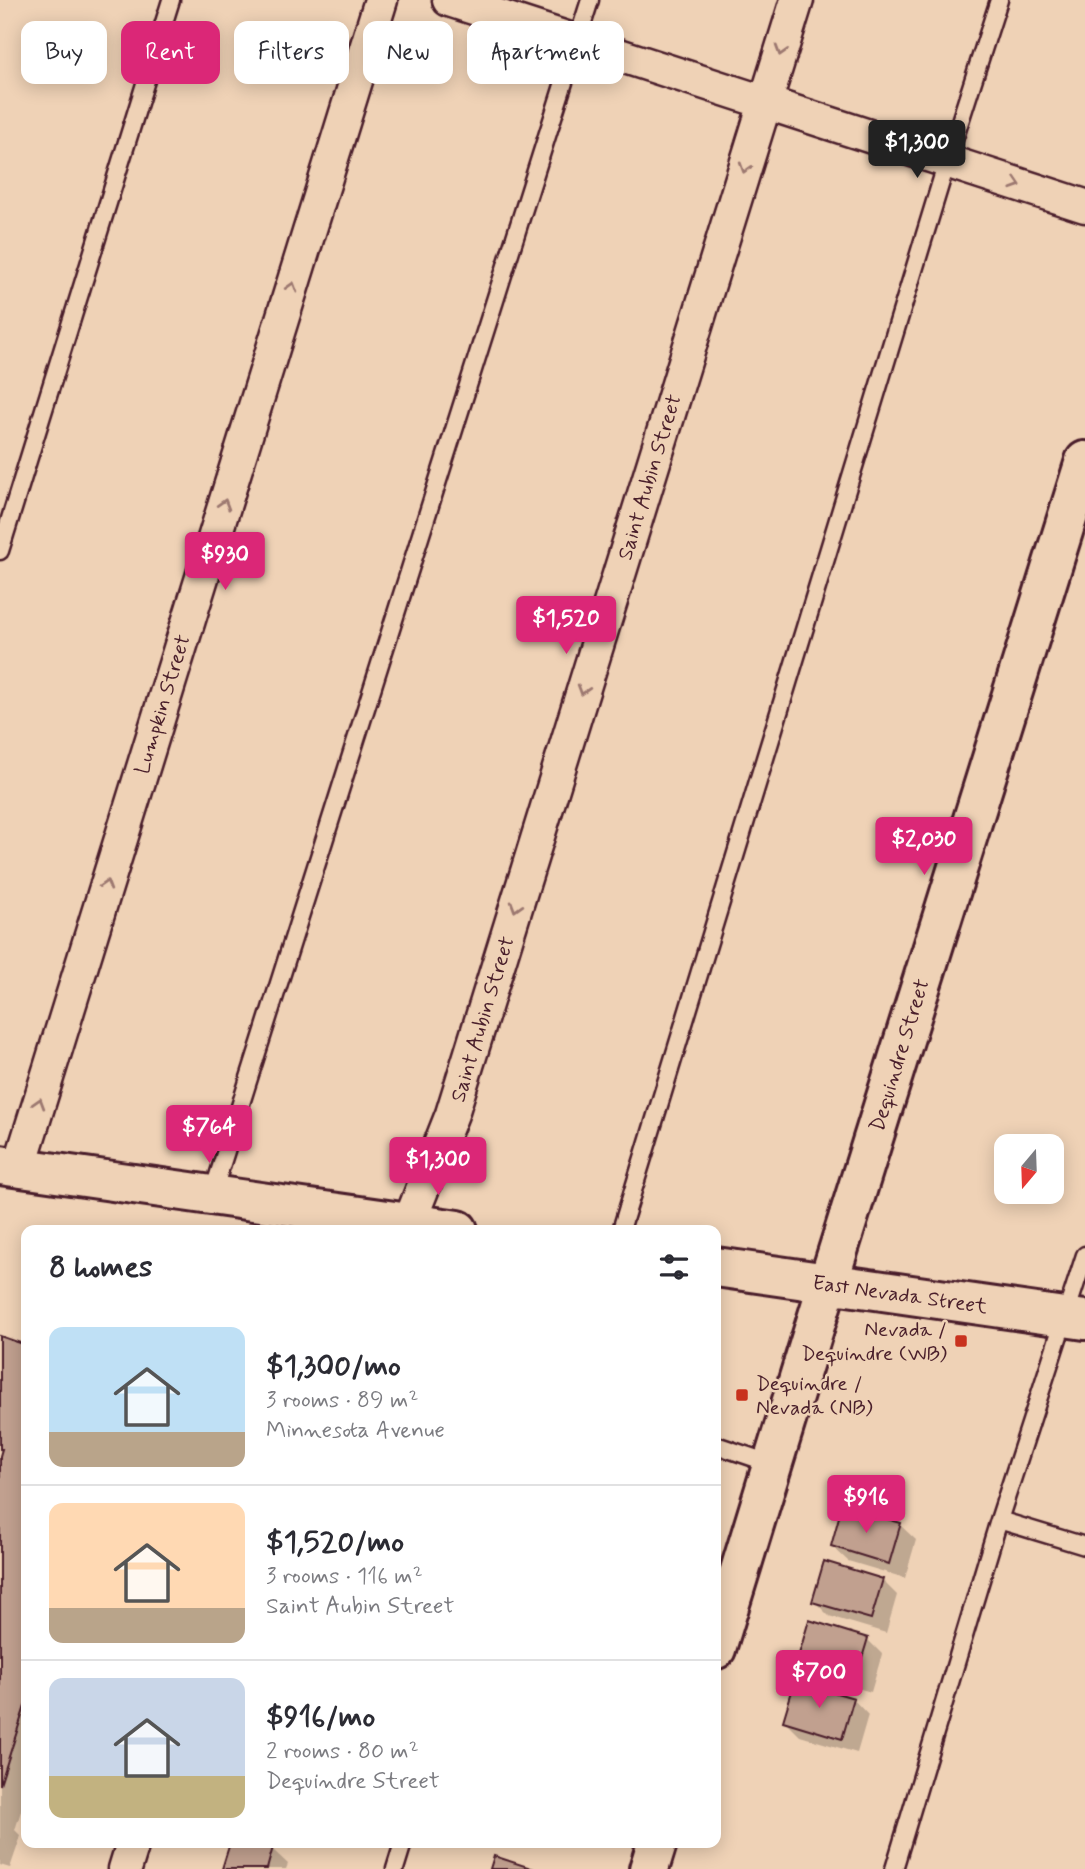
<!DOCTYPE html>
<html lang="en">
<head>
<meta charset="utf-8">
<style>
  body { margin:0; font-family:Mynerve,sans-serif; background:#f7f7f7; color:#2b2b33; height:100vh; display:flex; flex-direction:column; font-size:26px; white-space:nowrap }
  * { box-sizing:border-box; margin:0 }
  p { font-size:23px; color:#7c7c81 }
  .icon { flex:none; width:38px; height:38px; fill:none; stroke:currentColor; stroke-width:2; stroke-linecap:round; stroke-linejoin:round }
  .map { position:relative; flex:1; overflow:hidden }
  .details { position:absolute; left:21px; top:1225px; width:700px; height:623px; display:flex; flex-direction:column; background:#fff; border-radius:14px; box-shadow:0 4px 18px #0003 }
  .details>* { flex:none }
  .top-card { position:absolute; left:21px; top:21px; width:700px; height:63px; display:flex; gap:14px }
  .needle { width:46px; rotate:199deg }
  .controls { position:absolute; left:994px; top:1134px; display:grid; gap:14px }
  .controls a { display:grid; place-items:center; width:70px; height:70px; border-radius:14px; background:#fff; box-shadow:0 4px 18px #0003; font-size:35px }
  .price { position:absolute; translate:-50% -60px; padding:0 16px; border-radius:7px; background:#db2777; color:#fff; font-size:23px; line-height:46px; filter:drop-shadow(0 2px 4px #0008) }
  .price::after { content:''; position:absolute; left:50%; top:42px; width:21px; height:16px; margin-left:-10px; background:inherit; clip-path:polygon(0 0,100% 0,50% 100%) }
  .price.current { background:#222; color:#fff }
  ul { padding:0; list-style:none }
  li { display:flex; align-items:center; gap:21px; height:175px; padding:0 28px }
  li+li { border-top:2px solid #e1e1e2 }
  li span { display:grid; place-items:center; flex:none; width:196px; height:140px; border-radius:14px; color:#555 }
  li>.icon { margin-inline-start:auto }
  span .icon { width:84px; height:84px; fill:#fffc; stroke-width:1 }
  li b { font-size:30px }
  h2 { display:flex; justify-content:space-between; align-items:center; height:84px; padding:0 28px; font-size:30px }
  .chip { padding:0 24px; border-radius:14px; background:#fff; box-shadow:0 4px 18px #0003; font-size:24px; line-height:63px }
  .chip.current { background:#db2777; color:#fff }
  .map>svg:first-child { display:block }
  .shadow { fill:#0003 }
  .building { fill:#c1a08f; stroke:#4a1f2b; stroke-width:2 }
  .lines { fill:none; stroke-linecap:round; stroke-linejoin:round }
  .lane-casing { stroke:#4a1f2b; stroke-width:21 }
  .street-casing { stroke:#4a1f2b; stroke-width:37 }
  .secondary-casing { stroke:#4a1f2b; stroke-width:44 }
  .lane { stroke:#efd2b6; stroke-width:16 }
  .street { stroke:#efd2b6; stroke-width:32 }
  .secondary { stroke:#efd2b6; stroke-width:38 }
  .oneway { stroke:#9c7870 }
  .poi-dot { fill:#c8321e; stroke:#efd2b6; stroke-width:2.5 }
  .labels { text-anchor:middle; stroke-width:5; stroke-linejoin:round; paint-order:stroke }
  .street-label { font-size:21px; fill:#4a1f2b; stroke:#efd2b6 }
  .poi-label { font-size:21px; fill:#4a1f2b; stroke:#efd2b6; text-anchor:end }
</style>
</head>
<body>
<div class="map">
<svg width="1085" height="1869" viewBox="0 0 1085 1869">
  <rect width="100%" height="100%" fill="#efd2b6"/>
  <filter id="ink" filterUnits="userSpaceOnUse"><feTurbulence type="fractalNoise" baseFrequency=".0143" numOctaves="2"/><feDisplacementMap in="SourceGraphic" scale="14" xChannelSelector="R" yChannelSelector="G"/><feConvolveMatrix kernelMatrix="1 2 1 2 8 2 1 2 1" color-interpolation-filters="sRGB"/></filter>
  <g filter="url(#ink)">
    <path class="shadow" d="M0,1338L26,1346V1795L15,1830L21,1836L10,1868L0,1865Z
      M900,1525L916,1540L905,1578L848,1561L832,1546Z
      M882,1580L897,1595L886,1633L829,1616L814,1601Z
      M867,1639L882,1654L871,1692L814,1675L799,1660Z
      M853,1699L868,1715L857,1753L800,1736L785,1721Z
      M232,1843H253L272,1849L288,1864L286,1869H224Z
      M281,1843H298L297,1847Z"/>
    <path class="building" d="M0,1336L26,1345V1703L0,1785V1456L2,1449H0Z
      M842,1506L901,1523L889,1564L831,1546Z
      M824,1561L883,1579L871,1619L812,1602Z
      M809,1620L868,1638L856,1678L797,1661Z
      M795,1681L854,1698L842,1739L783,1721Z
      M230,1843H259L273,1847L267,1869H222Z
      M494,1856L534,1869H490Z"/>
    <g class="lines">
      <g class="lane-casing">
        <path id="lane" d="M0,551L171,0
          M212,1195L590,0
          M621,1230L947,162L999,0
          M716,1445L772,1464
          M999,1520L1085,1546
          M395,1869L403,1843
          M894,1869L999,1520L1085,1255"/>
      </g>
      <g class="street-casing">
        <path id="street" d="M449,0L1085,206
          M19,1168L381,0
          M403,1230L409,1223L452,1114L797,0
          M125,1869L133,1843"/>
      </g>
      <g class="secondary-casing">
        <path id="secondary" d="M0,1165L458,1230
          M716,1267L1085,1320
          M716,1649L828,1283L1085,461
          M649,1869L657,1843"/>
      </g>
      <use href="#lane" class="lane"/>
      <use href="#street" class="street"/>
      <use href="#secondary" class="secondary"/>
    </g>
    <defs><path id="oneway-chevron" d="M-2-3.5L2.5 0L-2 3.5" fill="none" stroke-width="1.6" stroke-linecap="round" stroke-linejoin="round" transform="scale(1.75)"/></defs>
    <g class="oneway">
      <use href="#oneway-chevron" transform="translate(781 51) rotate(107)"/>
      <use href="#oneway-chevron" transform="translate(745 168) rotate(107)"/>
      <use href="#oneway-chevron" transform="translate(1016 184) rotate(18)"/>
      <use href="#oneway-chevron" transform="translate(292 287) rotate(-73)"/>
      <use href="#oneway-chevron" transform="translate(224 504) rotate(-73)"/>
      <use href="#oneway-chevron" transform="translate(583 690) rotate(107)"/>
      <use href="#oneway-chevron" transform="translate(106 885) rotate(-73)"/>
      <use href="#oneway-chevron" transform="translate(516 907) rotate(107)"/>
      <use href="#oneway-chevron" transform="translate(39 1103) rotate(-73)"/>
    </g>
  </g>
  <g class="poi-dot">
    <rect x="954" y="1334" width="14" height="14" rx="3.5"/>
    <rect x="735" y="1388" width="14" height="14" rx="3.5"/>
  </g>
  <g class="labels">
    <g class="street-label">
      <text transform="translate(649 477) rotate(-73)" y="7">Saint Aubin Street</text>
      <text transform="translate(162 704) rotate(-73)" y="7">Lumpkin Street</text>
      <text transform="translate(482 1019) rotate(-73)" y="7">Saint Aubin Street</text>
      <text transform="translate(899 1055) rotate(-73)" y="7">Dequindre Street</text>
      <text transform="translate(900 1294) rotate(8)" y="7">East Nevada Street</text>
    </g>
    <g class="poi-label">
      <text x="947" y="1336">Nevada /<tspan x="947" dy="24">Dequindre (WB)</tspan></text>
      <text x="756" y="1390" text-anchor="start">Dequindre /<tspan x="756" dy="24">Nevada (NB)</tspan></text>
    </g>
  </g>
</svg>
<div class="controls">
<a><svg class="needle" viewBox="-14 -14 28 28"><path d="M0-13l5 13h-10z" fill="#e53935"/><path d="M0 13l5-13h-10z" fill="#7c7c81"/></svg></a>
</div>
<b class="price current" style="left:917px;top:180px">$1,300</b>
<b class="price" style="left:225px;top:592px">$930</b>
<b class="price" style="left:566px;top:656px">$1,520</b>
<b class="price" style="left:924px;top:877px">$2,030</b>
<b class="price" style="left:209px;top:1165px">$764</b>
<b class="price" style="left:438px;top:1197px">$1,300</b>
<b class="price" style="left:866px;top:1535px">$916</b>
<b class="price" style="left:819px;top:1710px">$700</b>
<div class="top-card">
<a class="chip">Buy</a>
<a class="chip current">Rent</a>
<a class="chip">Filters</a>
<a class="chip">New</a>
<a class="chip">Apartment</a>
</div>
<section class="details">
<h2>8 homes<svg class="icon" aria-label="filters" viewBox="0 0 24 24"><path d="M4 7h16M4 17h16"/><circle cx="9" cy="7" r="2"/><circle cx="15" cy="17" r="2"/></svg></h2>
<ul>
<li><span style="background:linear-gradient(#bfe0f5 75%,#b9a48a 0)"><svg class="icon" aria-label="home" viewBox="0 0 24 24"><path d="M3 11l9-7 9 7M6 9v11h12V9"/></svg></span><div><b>$1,300/mo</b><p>3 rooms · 89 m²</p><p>Minnesota Avenue</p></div></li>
<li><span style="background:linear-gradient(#ffd9b3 75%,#b9a48a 0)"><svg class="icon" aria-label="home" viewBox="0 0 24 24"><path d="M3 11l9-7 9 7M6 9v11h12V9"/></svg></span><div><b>$1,520/mo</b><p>3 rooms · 116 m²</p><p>Saint Aubin Street</p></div></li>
<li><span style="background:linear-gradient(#c9d6e8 70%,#c2b280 0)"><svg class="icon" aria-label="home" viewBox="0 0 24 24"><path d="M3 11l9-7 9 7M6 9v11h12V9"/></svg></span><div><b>$916/mo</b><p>2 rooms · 80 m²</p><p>Dequindre Street</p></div></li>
</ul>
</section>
</div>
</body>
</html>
